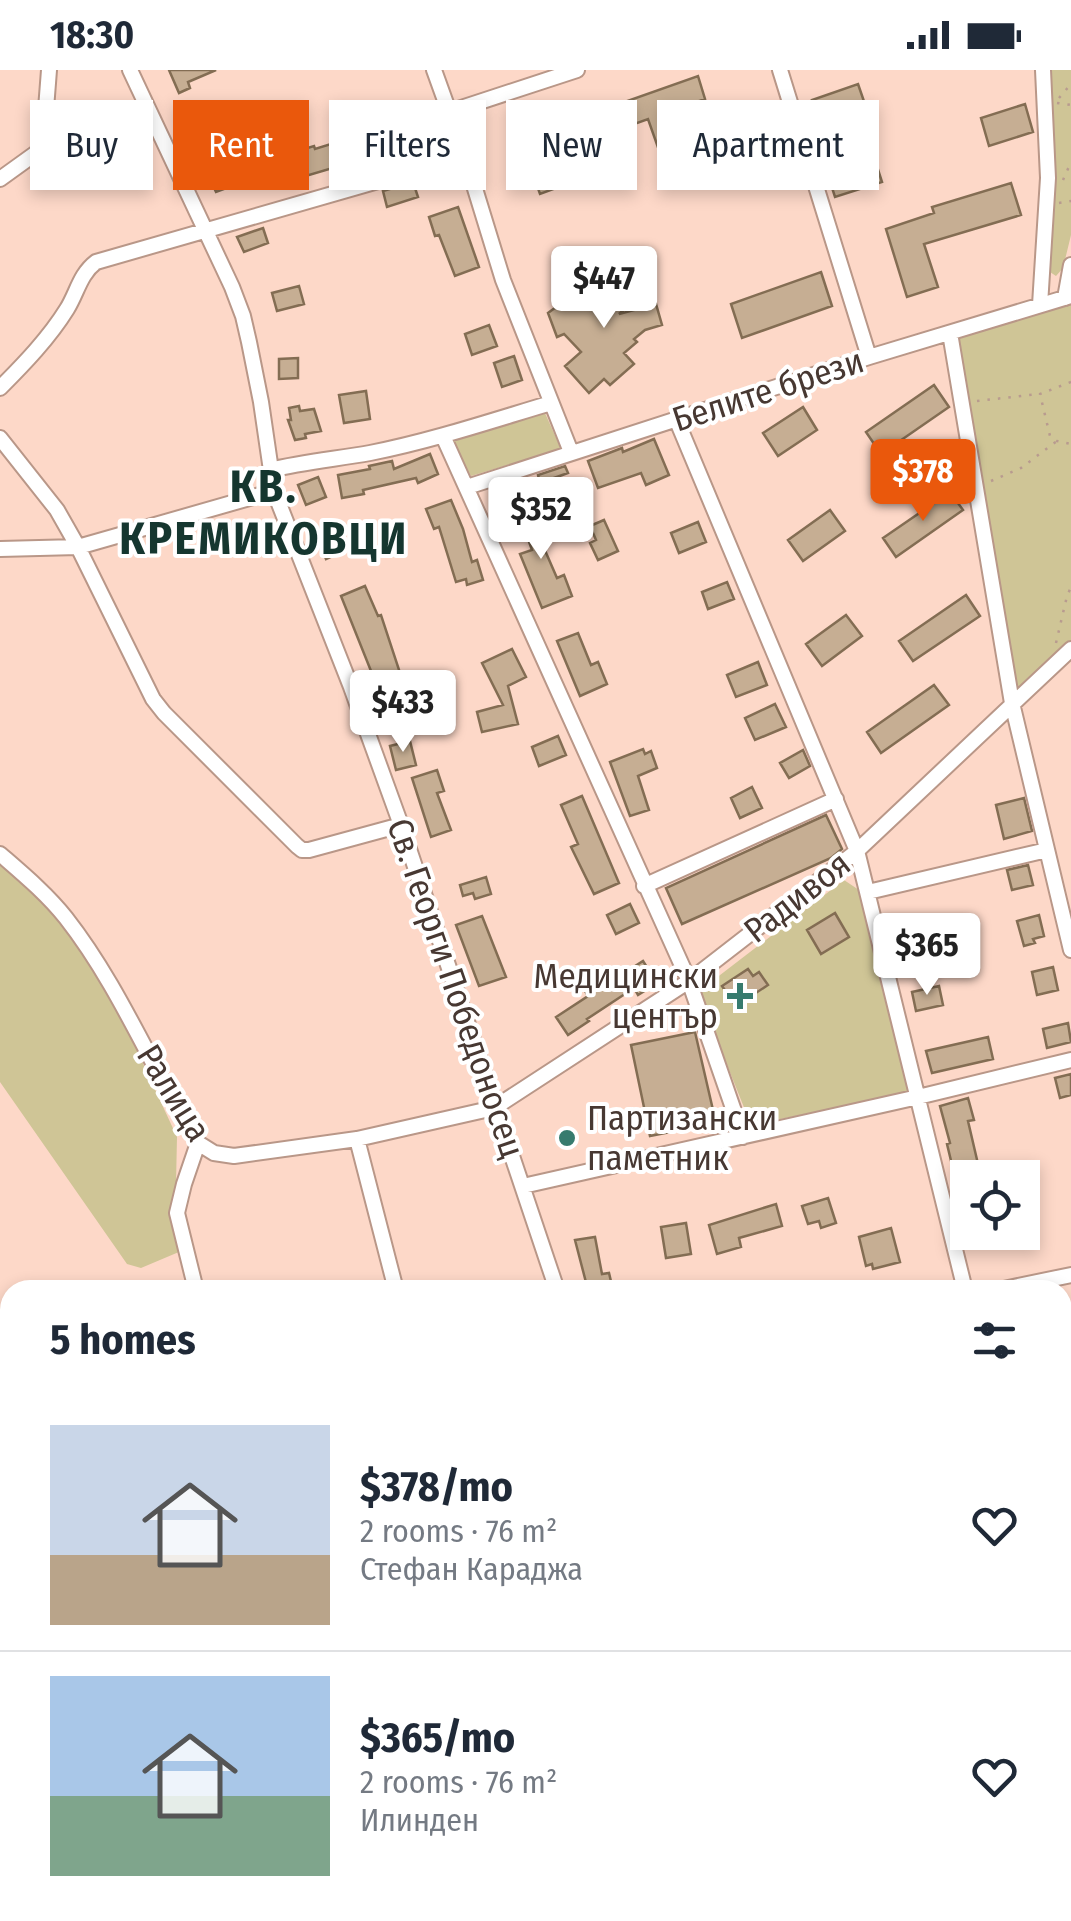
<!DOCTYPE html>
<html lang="en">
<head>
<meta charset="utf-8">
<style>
  body { margin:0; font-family:"Fira Sans Condensed",sans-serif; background:#f2f2f3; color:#1f2937; height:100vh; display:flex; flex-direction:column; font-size:38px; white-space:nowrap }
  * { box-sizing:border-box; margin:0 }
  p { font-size:32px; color:#747a83 }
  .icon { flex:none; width:55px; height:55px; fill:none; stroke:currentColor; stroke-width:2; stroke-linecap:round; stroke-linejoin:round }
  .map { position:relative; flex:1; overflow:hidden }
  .side { position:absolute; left:0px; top:1210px; width:1072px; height:642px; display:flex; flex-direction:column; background:#fff; border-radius:30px 30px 0 0; box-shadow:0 5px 15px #0003 }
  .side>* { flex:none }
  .top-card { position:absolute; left:30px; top:30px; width:1012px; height:90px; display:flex; gap:20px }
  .buttons { position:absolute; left:950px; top:1090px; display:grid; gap:20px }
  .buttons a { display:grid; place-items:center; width:90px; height:90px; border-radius:0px; background:#fff; box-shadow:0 5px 15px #0003; font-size:50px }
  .price { position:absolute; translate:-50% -85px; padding:0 22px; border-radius:10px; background:#fff; color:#222; font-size:32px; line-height:65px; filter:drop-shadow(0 2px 5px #0008) }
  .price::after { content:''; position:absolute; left:50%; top:60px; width:30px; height:22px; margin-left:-15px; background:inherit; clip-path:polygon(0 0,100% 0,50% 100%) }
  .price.selected { background:#ea580c; color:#fff }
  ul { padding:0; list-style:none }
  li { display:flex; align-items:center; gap:30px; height:250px; padding:0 50px }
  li+li { border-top:2px solid #e0e1e3 }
  li span { display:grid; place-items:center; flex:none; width:280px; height:200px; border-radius:0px; color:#555 }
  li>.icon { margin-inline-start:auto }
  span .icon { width:120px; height:120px; fill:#fffc; stroke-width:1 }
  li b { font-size:42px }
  h2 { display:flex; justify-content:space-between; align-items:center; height:120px; padding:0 50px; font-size:42px }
  .chip { padding:0 35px; border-radius:0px; background:#fff; box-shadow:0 5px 15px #0003; font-size:35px; line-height:90px }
  .chip.selected { background:#ea580c; color:#fff }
  .status { display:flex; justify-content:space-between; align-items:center; height:70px; padding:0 50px; background:#fff; direction:ltr }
  .status svg { height:28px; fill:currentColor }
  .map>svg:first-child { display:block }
  .green { fill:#cfc596 }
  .building { fill:#c6ae93; stroke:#836d53; stroke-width:2.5 }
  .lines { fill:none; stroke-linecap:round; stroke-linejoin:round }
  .minor-casing { stroke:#b99788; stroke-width:18 }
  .path { stroke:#b89b8f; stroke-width:2.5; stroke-dasharray:2.5 8; stroke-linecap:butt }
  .minor { stroke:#fff; stroke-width:14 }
  .poi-dot { fill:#377b6e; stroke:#fff; stroke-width:4 }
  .labels { text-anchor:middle; stroke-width:8; stroke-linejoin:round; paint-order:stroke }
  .street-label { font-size:35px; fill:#473832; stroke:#fff }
  .poi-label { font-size:35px; fill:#473832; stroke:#fff; text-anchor:end }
  .district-label { font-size:45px; font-weight:bold; letter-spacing:2.5px; fill:#15362f; stroke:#fff }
</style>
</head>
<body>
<div class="status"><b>18:30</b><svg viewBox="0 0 49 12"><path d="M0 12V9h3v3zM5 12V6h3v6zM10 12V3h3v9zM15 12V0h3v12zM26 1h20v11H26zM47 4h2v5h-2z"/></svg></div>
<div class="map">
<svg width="1071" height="1851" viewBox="0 0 1071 1851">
  <rect width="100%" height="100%" fill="#fdd8c8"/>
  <path class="green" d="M1051,0H1071V165L1063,198L1056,206L1047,200C1052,133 1055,67 1051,0Z
    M1071,226V579L1012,633L950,263Z
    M545,343L561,379L471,406L452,370Z
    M0,791L18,806L69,862L122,948L177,1067L176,1114L186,1179L141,1198L127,1194L0,1012Z
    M844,810L859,820L910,1023L751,1055L698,922Z"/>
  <path class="building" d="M169,0H216L188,12L190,18L179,23Z
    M698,6L705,29L666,43L677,73L710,61L718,85L667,103L648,49L556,82L567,114L540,124L524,79L535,75L531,65Z
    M858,14L868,43L822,58L812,30Z
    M1025,34L1033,62L989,76L981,48Z
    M424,43L433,70L404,80L407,92L377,100L373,86L299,108L291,83L314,76L315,79L367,63L366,58L386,52L387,56Z
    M211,44L220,62L219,67L196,78L185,55Z
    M873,84L882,112L835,127L826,99Z
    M232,93L240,113L216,122L207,103Z
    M413,112L418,127L387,137L383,121Z
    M1011,113L1021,145L924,174L938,217L907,227L886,159L934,143L932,137Z
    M458,137L479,197L455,206L439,165L435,166L429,147Z
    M263,158L268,173L244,182L237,167Z
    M629,202L646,220L619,244L656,234L662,255L645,260L634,269L637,272L624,283L634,294L610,315L604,309L589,323L565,296L581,282L564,264L557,267L548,243L571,226L580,232L601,227Z
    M821,202L832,236L742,268L731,234Z
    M299,216L304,234L277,241L272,223Z
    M489,255L497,276L472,285L465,264Z
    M514,286L522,310L502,317L494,293Z
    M298,288V308L279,309V289Z
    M934,315L949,337L881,384L866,362Z
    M366,321L370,349L344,353L339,325Z
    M299,336L300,341L314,339L321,361L305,364L306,368L295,370L288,350H291L289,338Z
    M803,337L817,360L778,386L763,363Z
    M654,369L669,405L646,415L641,403L598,418L588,391L622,378L623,382Z
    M430,384L438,404L418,413L416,408L363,420L364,424L342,428L338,405L370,399L369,396L392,391L394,399Z
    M565,396L568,403L540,413L538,405Z
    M318,407L326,427L306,435L298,415Z
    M516,412L520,426L496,435L491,421Z
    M950,422L963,440L896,487L883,468Z
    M451,430L463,459L472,492L477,490L483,510L467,515L466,509L456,512L439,457L434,459L426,439Z
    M526,435L531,446L544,442L549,457L537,462L557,508L564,505L572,526L542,538L520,484L532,480L517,438Z
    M830,440L845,461L803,491L788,470Z
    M604,450L618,481L598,490L590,473L596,470L590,456Z
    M698,452L706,472L679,483L671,463Z
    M338,459L346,480L326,489L317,467Z
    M727,512L734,529L708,539L702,522Z
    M365,516L378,546L381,545L403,612L393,616L394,620L381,626L341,526Z
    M966,525L980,546L913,591L899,571Z
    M846,545L862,566L822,596L806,574Z
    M578,563L591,595L598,592L607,614L580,626L557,571Z
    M512,579L526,607L508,616L518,654L482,662L477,642L503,635L482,593Z
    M758,592L767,615L736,627L727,605Z
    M934,615L949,635L881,683L867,662Z
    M775,634L786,657L755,670L745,648Z
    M558,666L566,685L539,696L532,677Z
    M410,671L416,695L396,700L390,676Z
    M643,679L645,684L651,681L657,698L638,706L649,740L630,746L610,692Z
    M803,680L810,696L789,708L780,693Z
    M437,700L444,721L437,723L451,760L431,767L412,708Z
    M752,717L762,738L740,748L731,728Z
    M582,726L619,813L594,824L571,777L578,774L561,735Z
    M1024,728L1032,761L1004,769L996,735Z
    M826,745L842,779L831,788L682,854L666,818Z
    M1028,795L1033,815L1012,820L1007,800Z
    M486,807L491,824L475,829L473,823L463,826L460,815Z
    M630,834L639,853L616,864L607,845Z
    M835,843L849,867L821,884L807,860Z
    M1039,845L1044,866L1033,869L1035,873L1024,876L1017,851Z
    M482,846L506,907L479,916L456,855Z
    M643,891L657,913L638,925L634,918L587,949L589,951L568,965L556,947L588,926L585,921L604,909L607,914Z
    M1053,897L1058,920L1037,925L1032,902Z
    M748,899L753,906L759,902L768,915L736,936L722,916Z
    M939,916L943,935L916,941L912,922Z
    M1068,953L1071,972L1047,978L1043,959Z
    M695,962L716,1053L650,1066L631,975Z
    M988,967L993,989L932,1003L926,981Z
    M1071,1004V1025L1060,1028L1055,1008Z
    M968,1028L974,1050L968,1051L978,1094L953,1099L947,1074L950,1073L940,1036Z
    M828,1128L836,1153L821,1158L819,1151L808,1154L802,1136Z
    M776,1134L782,1156L739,1168L741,1177L717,1184L709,1155Z
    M686,1153L691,1184L666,1188L661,1157Z
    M891,1158L900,1192L873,1199L872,1194L866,1196L859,1167Z
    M595,1167L602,1204L609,1203L613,1220H588L575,1170Z"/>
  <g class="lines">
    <g class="minor-casing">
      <path id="minor" d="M130,0L232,217L243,246L249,272L261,332L274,421L351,617L401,755L557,1220
        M434,0L465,86L503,210L571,382
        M780,0L869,287
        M449,42L577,0
        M0,109L43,78L49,0
        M1065,228L1071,195
        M1040,235L1048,108L1043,0
        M950,263L1012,633L1071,880
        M0,318C24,294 49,268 67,239C77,223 80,204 96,192L465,86
        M677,351L857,781L965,1220
        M443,366L689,911L743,1067
        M0,368L57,440L78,477L153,629L164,643L297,776L302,780H309L401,755
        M270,400C303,392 336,389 370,383C431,371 491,351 551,333
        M467,417L869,287L1071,226
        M0,479L78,477L274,421
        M0,784C23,804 47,824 66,848C120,917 152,999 198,1073L214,1083L234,1086L357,1069L494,1038L689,911L857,781L1071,579
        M644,816L836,729
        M868,822L1047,780
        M357,1069L396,1220
        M523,1116L918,1027L1071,990
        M196,1220L177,1143L184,1114L198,1073
        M999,1220L1071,1205
        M1062,1562L1071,1560
        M1062,1622L1071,1658
        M257,1842L262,1851
        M683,1842L687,1851
        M933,1842L935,1851
        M289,1851L320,1842
        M354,1851L357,1842"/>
    </g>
    <path class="path" d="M1059,28L1071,14
      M1057,33L1071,35
      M1063,110L1071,92
      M1059,133L1071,131
      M1071,312L1040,324L1050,366L1057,371L1071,374
      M977,331L1039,324
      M991,411L1021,398L1057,371
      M1056,573L1067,526L1071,517"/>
    <use href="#minor" class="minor"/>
  </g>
  <g class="poi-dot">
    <path d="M735 911h10v10h10v10h-10v10h-10v-10h-10v-10h10z"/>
    <circle cx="567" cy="1068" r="10"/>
  </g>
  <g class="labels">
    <g class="street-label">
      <text transform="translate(768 320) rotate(-18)" y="12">Белите брези</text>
      <text transform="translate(797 827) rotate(-38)" y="12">Радивоя</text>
      <text transform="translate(456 918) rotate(71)" y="12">Св. Георги Победоносец</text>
      <text transform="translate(174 1023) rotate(58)" y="12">Ралица</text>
    </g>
    <g class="poi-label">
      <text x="718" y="918">Медицински<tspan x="718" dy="40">център</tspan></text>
      <text x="587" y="1060" text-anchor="start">Партизански<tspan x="587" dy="40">паметник</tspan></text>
    </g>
    <g class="district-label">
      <text x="264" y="432">КВ.<tspan x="264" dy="52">КРЕМИКОВЦИ</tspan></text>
    </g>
  </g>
</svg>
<div class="buttons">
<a><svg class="icon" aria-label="locate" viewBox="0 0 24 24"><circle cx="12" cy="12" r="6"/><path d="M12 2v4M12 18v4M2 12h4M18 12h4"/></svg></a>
</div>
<b class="price" style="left:604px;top:261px">$447</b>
<b class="price selected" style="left:923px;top:454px">$378</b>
<b class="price" style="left:541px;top:492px">$352</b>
<b class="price" style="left:403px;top:685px">$433</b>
<b class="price" style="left:927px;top:928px">$365</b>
<div class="top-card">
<a class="chip">Buy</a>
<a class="chip selected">Rent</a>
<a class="chip">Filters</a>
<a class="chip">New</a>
<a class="chip">Apartment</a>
</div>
<section class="side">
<h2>5 homes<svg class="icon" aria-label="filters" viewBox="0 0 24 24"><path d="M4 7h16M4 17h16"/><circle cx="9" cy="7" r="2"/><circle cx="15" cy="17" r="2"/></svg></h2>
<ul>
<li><span style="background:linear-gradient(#c9d6e8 65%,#b9a48a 0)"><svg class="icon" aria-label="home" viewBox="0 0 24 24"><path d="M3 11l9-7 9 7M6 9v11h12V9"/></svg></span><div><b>$378/mo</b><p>2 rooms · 76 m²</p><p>Стефан Караджа</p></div><svg class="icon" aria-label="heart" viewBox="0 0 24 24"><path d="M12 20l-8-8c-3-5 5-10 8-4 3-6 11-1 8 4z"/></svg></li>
<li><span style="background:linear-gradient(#a9c7e8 60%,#7fa58c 0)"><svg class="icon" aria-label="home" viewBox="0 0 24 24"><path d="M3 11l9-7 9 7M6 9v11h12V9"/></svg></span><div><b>$365/mo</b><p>2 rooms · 76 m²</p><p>Илинден</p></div><svg class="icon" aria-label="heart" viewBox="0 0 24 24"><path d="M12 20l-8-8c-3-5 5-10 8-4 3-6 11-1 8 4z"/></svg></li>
</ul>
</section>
</div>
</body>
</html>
